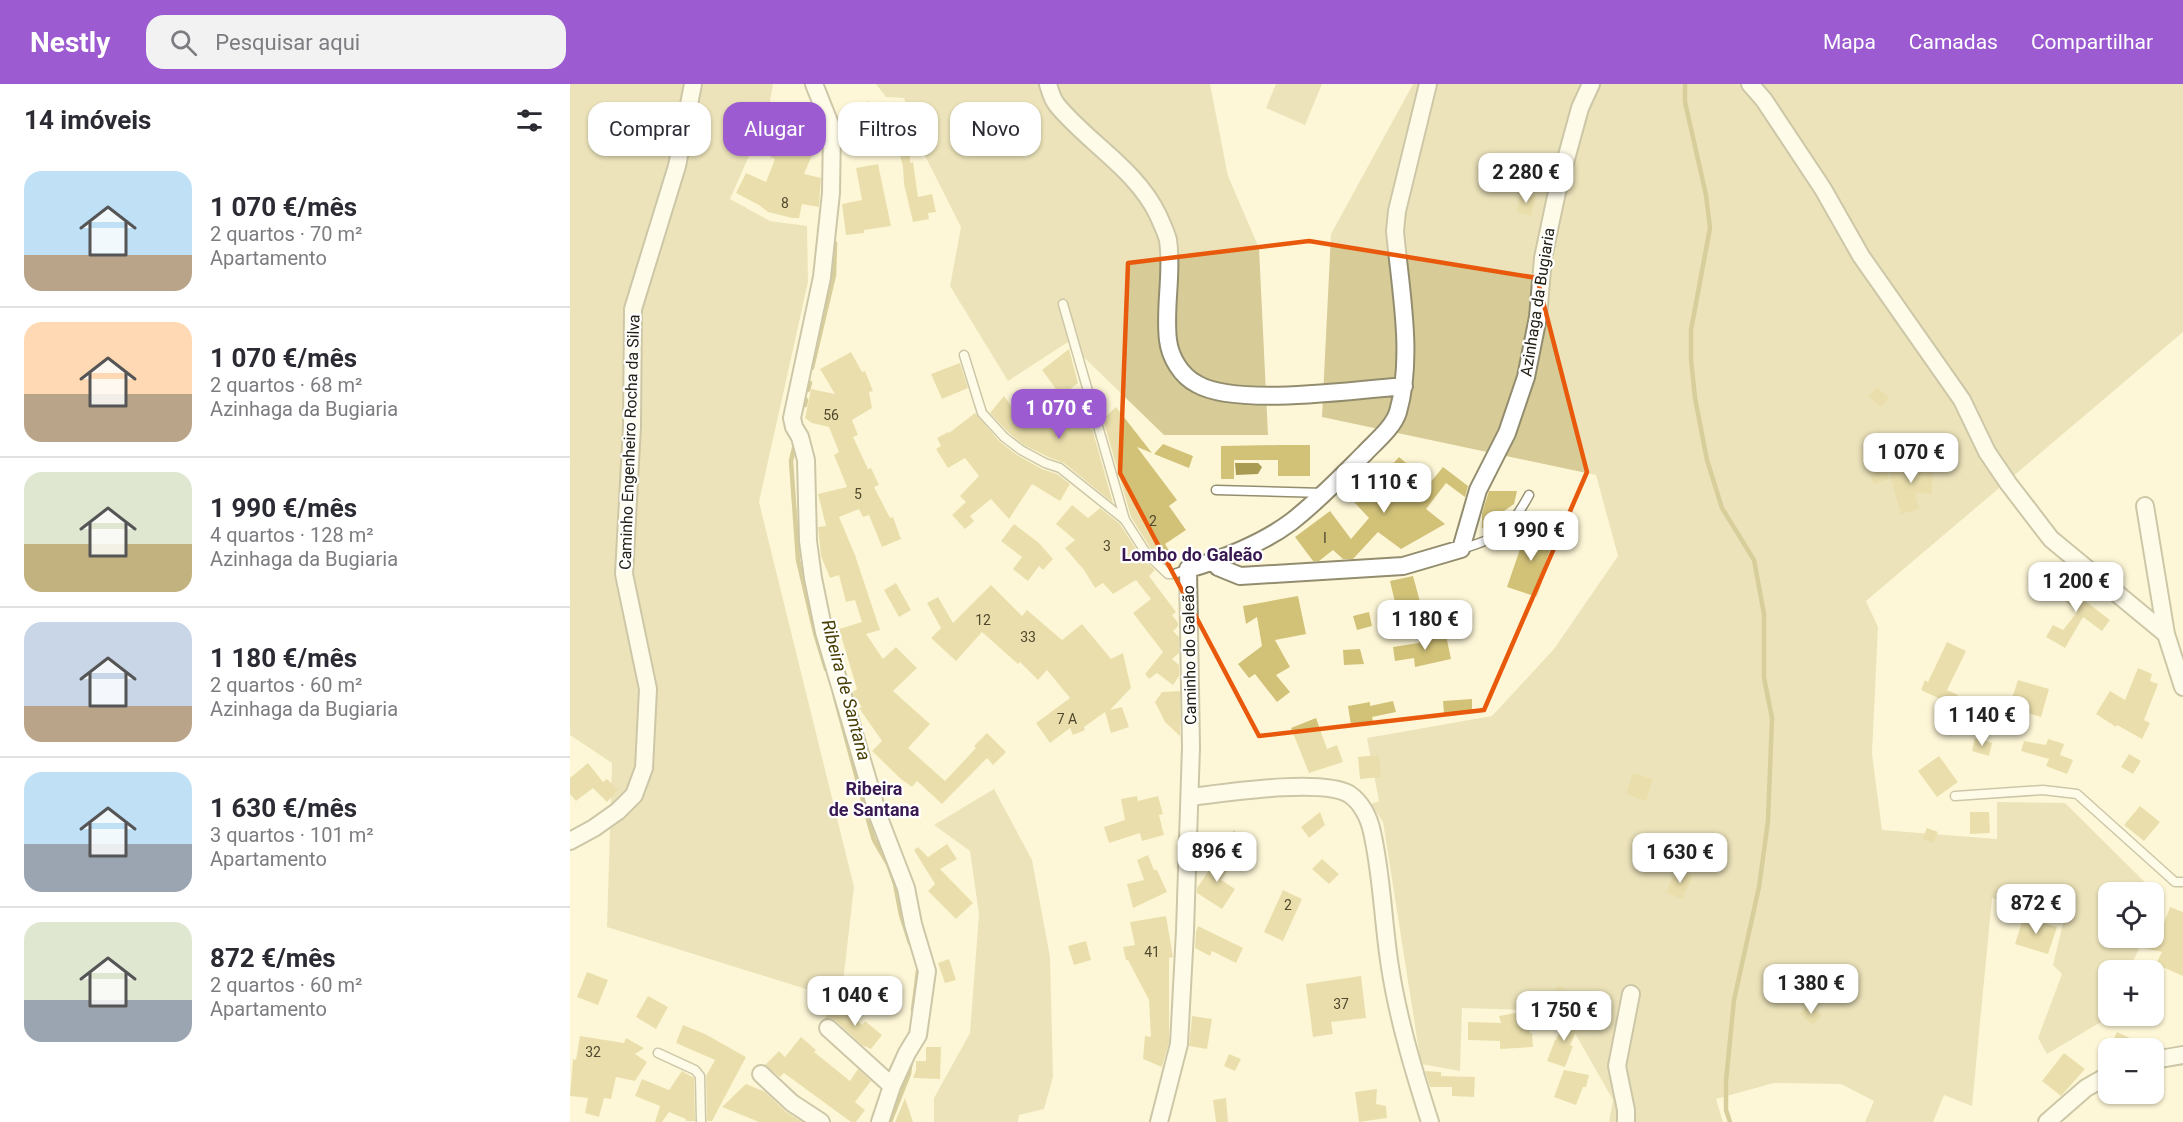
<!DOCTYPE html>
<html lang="pt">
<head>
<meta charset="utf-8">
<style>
  body { margin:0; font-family:Roboto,sans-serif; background:#f2f2f3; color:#2b2b33; height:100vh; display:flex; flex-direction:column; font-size:22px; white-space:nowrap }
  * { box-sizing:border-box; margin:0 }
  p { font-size:20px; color:#7c7c81 }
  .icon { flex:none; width:33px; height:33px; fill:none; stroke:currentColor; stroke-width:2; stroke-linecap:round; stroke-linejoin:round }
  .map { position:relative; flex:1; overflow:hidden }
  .drawer { display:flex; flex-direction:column; background:#fff; width:570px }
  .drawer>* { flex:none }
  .guide { position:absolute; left:18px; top:18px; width:570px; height:54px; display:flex; gap:12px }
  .fabs { position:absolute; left:1528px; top:798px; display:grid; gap:12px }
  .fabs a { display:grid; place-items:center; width:66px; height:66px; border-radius:12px; background:#fff; box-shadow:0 2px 4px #0004; font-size:30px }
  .price { position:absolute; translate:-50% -51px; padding:0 14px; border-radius:12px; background:#fff; color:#222; font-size:20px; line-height:39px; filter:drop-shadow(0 2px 3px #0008) }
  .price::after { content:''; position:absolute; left:50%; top:36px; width:18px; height:14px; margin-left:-9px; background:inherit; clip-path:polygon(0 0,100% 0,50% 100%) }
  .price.selected { background:#9c5bd1; color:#fff }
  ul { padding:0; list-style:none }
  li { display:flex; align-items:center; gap:18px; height:150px; padding:0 24px }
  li+li { border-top:2px solid #e1e1e2 }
  li span { display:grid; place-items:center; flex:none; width:168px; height:120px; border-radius:18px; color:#555 }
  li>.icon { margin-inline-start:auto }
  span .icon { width:72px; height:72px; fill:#fffc; stroke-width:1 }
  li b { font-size:26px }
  h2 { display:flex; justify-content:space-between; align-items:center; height:72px; padding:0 24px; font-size:26px }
  .tag { padding:0 21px; border-radius:18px; background:#fff; box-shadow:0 2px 4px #0004; font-size:21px; line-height:54px }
  .tag.selected { background:#9c5bd1; color:#fff }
  header { display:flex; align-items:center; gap:36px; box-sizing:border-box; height:84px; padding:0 30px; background:#9c5bd1; color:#fff }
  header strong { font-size:28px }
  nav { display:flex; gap:33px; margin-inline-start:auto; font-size:21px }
  .search { width:420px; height:54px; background:#f2f2f3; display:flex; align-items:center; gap:15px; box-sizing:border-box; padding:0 21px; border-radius:18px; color:#7c7c81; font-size:22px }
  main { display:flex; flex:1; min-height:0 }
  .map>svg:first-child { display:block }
  .green { fill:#d7cb97 }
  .water { fill:#aa9b52 }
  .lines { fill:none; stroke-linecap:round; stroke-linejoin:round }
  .stream { stroke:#aa9b52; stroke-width:4.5 }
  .building { fill:#d2c278 }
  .service-casing { stroke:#938d6f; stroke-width:11 }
  .minor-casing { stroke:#938d6f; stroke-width:20 }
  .service { stroke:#fff; stroke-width:8 }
  .minor { stroke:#fff; stroke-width:16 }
  .marked { fill:none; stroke:#e8590c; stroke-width:4.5; stroke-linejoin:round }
  .labels { text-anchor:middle; stroke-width:4.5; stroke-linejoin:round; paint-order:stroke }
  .number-label { font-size:14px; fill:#4f482e }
  .street-label { font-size:16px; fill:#232015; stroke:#fff }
  .neighbourhood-label { font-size:18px; font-weight:bold; fill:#391951; stroke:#fff }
  .water-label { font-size:18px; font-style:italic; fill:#483d00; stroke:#fff }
</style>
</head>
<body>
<header>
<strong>Nestly</strong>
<div class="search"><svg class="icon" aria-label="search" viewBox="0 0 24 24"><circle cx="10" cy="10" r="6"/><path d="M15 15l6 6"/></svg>Pesquisar aqui</div>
<nav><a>Mapa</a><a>Camadas</a><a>Compartilhar</a></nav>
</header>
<main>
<section class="drawer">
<h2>14 imóveis<svg class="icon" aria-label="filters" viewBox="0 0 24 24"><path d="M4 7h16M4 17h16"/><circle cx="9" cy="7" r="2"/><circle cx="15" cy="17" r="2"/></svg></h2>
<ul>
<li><span style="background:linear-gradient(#bfe0f5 70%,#b9a48a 0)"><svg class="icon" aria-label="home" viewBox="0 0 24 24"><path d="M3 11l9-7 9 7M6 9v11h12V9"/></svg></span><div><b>1 070 €/mês</b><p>2 quartos · 70 m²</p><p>Apartamento</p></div></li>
<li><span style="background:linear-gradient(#ffd9b3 60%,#b9a48a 0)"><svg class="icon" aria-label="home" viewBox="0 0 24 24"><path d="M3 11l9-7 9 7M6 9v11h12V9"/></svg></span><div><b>1 070 €/mês</b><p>2 quartos · 68 m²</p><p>Azinhaga da Bugiaria</p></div></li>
<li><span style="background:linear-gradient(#dfe7d0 60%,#c2b280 0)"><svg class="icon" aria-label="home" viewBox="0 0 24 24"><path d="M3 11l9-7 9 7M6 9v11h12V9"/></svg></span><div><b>1 990 €/mês</b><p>4 quartos · 128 m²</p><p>Azinhaga da Bugiaria</p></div></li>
<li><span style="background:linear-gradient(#c9d6e8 70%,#b9a48a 0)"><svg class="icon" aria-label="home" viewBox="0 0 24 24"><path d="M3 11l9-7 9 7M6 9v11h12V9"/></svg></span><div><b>1 180 €/mês</b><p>2 quartos · 60 m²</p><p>Azinhaga da Bugiaria</p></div></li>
<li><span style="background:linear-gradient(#bfe0f5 60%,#9aa5b1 0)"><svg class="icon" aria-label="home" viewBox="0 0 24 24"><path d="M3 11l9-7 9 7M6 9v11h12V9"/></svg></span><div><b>1 630 €/mês</b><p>3 quartos · 101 m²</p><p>Apartamento</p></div></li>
<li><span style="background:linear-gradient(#dfe7d0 65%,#9aa5b1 0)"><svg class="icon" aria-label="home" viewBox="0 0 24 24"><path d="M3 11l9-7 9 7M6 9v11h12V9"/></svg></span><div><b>872 €/mês</b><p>2 quartos · 60 m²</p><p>Apartamento</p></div></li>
</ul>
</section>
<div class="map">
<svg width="1613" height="1038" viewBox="0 0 1613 1038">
  <rect width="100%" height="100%" fill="#fef7d7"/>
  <path class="green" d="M0,0H203L198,29L160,115L200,137L237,142L238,198L189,418L284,803L271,916L37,843L42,679L0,651Z
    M306,0H640L658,92L689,164L698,351H594L498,258L438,297L380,202L391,143L349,60L334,14L316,13Z
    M706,0H752L735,41L696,24Z
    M843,0H1613V248L1296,517L1308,543L1302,670L1312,746L1427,755V718L1495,719L1592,815L1584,832V808H1539V854H1574L1559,886H1539V929L1536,935L1477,970L1468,954L1492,890L1483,881L1495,831L1422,814L1402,1022L1374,1011L1363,1038H1295L1304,1017L1271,1000L1204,999L1146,1015L1153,1038H1039L1043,1016L998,937L1006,928L986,909L959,926L892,924L890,987L851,980L813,738L801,720L809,717L797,654L922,632L984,565L1048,472L1026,391L752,333L761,150Z
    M424,705L462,776L480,873L483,993L474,1025L449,1031L448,1038H364V1014L400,949L409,830L400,767L364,741Z"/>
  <path class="water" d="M665,379H688L692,383L688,390L666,391Z"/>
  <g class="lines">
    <path class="stream" d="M1115,0V18L1136,111L1140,144L1121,246V275L1125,314L1137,376L1152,424L1184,476L1194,530V594L1202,634L1198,737L1189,803L1164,916L1156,997V1026L1160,1038
      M242,284L264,191L265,159
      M238,306L240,299
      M235,321L236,316
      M224,364L221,377L228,476L245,549L256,585
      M265,613L299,739L304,756L318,780L325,800L331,831L340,859
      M343,926L348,887
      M320,1038L339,990L341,976"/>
  </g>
  <path class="building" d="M298,17L302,26L327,19L338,59L340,58V79L343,78L348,113L362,110L366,128L358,129L359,135L343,138L334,100L333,83L325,51L315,54L311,42L297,48L286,23Z
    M205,19L216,22L210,45L200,38Z
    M203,48L230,63L235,52L248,57L234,90L251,94L249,123L232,120L229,134H222L198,128L189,121L166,109L176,89L196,98L205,75L192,68Z
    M308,80L321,142L294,146V149L276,151L272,120L292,116L286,84Z
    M951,108L966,112L961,132L946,128Z
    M499,265L508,299L491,312L472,286Z
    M281,268L292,288L295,287L303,307L299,308L302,324L282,336L288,351L283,353L298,385L301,384L309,401L304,403L320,434L323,433L331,455L312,463L299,431L293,433L289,425L269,433L285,471L310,546L296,550L313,575L326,563L347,584L323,607L360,640L338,664L375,697L406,664L404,662L417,649L436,668L423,681L417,674L372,720L347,697L342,703L331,695L302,667L312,657L289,624L292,623L283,611V608L287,605L269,545L292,538L285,516L276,518L269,491L260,494L251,472L248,443L256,442L248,410L277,403L264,371L269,368L259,343L242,339L235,334L241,305L265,310L250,285Z
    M390,279L398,304L372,315L361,290Z
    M1307,303L1319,314L1311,323L1298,312Z
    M434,312L454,341L462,333L468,339L498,315L521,346L522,344L543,419L494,379L478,373L454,361L438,348L420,329Z
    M546,323L582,369L567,363L607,416L599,422L616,446L595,460L603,473L595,478L581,465L561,433L533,335Z
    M405,329L429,357L447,371L472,385L487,390L500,400L490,417L462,400L439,435L421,415L400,432L404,437L395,445L382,431L396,418L390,412L409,392L395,374L378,384L366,365L371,362L367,354L378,348L379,349Z
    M593,360L623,372L619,384L584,370Z
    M708,361H740V392H708V376H664V395H651V362Z
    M829,373L860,399L873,383L898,402L895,413L876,399L856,425L875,440L831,465L808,448L783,475H773L763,466L749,477H743L725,453L760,427L781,455L799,434L783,417L803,400L804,401Z
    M1337,377L1339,382H1363L1362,410L1345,409L1349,425L1331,430L1318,384Z
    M1316,384L1319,395L1304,400L1300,390Z
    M919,407H947L944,420L927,432L935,436L922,446L912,444V429Z
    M502,421L518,434L530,424L550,440L571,473L585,486L579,492L606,528L602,531L608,539V542L603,547L609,553V569L602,575L609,581V592L603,601L587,589L579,595L575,590L593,568L563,529L581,515L566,496L543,510L533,499L525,504L514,486L495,464L505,456L486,440Z
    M444,440L469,459L483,475L473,486L469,482L458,497L443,485L452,473L431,457Z
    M958,442L985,452L973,485L976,486L967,513L937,503Z
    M843,492L852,525L828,531L820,497Z
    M1501,493L1520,508L1514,516L1540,536L1532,547L1513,533L1495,564L1476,553L1483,541L1493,546L1508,527L1487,511Z
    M326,499L341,526L329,533L314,506Z
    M421,501L452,532L457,526L492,556L512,540L541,575L553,569L561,604L540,626L552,623L559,643L541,649L535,628L514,643L515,646L503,651L500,644L480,659L466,639L500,614L477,586L468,596L450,578L448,580L412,548L386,577L361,554L371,544L357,519L368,513L383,539Z
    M728,512L736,550L705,556L720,583L706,591L720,608L707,618L685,590L679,594L668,580L692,562L687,533L676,540L673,522Z
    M799,528L802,542L787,546L783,532Z
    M876,551L881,575L845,583L844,574L825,577L823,563L849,559V557Z
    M1377,558L1396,567L1377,606L1388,611L1383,621L1351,606L1355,596L1358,598Z
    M790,565L794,580L774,581L773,566Z
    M1568,584L1582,590L1580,597L1588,600L1574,636L1580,639L1572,655L1547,641L1546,643L1526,630L1540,607L1555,616Z
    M1448,596L1479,605L1471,633L1439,623Z
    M610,607V652L595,638L585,618L592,608Z
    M902,615V628L874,630L873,617Z
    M823,617L826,628L802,633L803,637L781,641L778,622L800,618V622Z
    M746,634L757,665L767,661L773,678L739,689L721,644Z
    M1405,654L1422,659L1419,672L1402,667Z
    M1478,655L1494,660L1490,671L1503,676L1497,690L1476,682L1479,675L1451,667L1454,657L1476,661Z
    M1559,670L1571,677L1563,690L1551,683Z
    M809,671L811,693L790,695L788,673Z
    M1369,672L1388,698L1367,713L1348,687Z
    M18,679L33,698L37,695L48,706L37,718L23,704L6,717L0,710V694Z
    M1063,689L1083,695L1076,717L1056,710Z
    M567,712L568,717L588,712L593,730L589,731L594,751L572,757L570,749L539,759L534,743L555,736L551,715Z
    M1570,722L1590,738L1574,757L1554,741Z
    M750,728L755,741L739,754L731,743Z
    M1400,728H1419L1420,749L1400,750Z
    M1357,744L1368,748L1363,759L1352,755Z
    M664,746L672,755L663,769L653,763Z
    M377,760L387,775L370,785L403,819L386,835L358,807L365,800L344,766L348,763L358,773Z
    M650,770L663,779L651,796L665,805L652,825L627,809V804Z
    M578,771L584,786H587L597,808L563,824L557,800L574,796L567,776Z
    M752,775L769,790L759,800L742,785Z
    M1107,785L1123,792L1112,815L1096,808Z
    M713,806L732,815L713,857L694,848Z
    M1600,823L1613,828V892L1586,880L1592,868L1574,864L1577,854H1584V848L1590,850Z
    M596,832L603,873L599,874V958L592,983L573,975L575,952L581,953L579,916L558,876H556L553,863L565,861L560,838Z
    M1454,832L1487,843L1478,870L1445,860Z
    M628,842L673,864L666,879L642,867L640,872L625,864L626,847Z
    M516,857L521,876L504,881L498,862Z
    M379,875L386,896L375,899L368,879Z
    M17,888L38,896L28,921L7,913Z
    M791,892L796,934L761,938L763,950L743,953L736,900Z
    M989,901L1008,915L993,935L974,921Z
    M78,912L98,923L86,945L66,933Z
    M266,919L292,941L295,937L312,951L301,965L292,961L265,936L260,934L254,935Z
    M1238,920L1252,931L1243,941L1230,930Z
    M956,927L960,949H962L963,963L930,965V957L898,956V938L931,939L929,932Z
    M999,930L1012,936L1000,961L1003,962L995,983L977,977L985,956H986Z
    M622,932L642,935L637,965L619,962Z
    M113,941L135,950L176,973L142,1037H137L136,992L145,976L106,959Z
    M1547,948L1581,964H1539Z
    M10,952L54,959L56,954L74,964L65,970L77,978L65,997L46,993L41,1015L34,1014L29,1033L15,1029L18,1014L0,1012L3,975L6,976Z
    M231,953L246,966L244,968L280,997L288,985L301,997L285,1018L295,1026L286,1038H281L214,989L210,993L195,981L209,967L215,973Z
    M356,963H371L370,995L343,994L346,986V977H356Z
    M1494,969L1515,985L1491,1012L1472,997Z
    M659,970L671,975L665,987L654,982Z
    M994,986L1019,991L1016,1003H1013L1006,1021L984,1013Z
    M112,987L124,994L125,1037H116V1035L99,1028L92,1038H85L90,1022L65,1012L72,995L99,1006Z
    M855,987L871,988V992L905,993L904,1013L882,1012V1003H860Z
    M176,1000L195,1008L215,1027L232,1038H189L152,1023Z
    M807,1005L806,1020L816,1022L817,1034L789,1038L785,1008Z
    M335,1014L343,1038H325Z
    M656,1014L658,1038H646L643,1016Z"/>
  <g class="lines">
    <g class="service-casing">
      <path id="service" d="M493,220L555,436
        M394,271L412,329L434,353L451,366L475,379L490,384L555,436L576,469L598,490H604L618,485
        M646,406L754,409
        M891,465C930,454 940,446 959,411
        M1385,712L1473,706L1507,710L1605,798H1613
        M88,969L125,986L130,992L131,1038"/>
    </g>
    <g class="minor-casing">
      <path id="minor" d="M244,0L262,45L261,109L252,193L222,334L224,343L230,353L236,376L238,457L243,494L254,548L309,734L336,804L343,840L357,887L348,951L337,969L322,1002L310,1038
        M478,0C480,7 482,15 487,21C518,59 566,85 588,131C591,138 596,148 598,156C603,189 594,223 598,256C600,273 611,292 627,300C666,323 786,306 834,302
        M1180,0L1194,16L1253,105L1291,172L1392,316L1417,368L1438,399L1481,455L1596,550
        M1575,422L1596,550L1613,603
        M646,477L648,483L670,492L833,482L891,465L908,406L937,349L956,293L968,233L973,174L987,108L1010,24L1021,0
        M621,713C654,709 751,694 779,710C791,718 799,733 802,748C812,791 813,839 820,883C828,935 844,988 860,1038
        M0,757L24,744L48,727L64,711L74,684L78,605L54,490L62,342L63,225L107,82L123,0
        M258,944L322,1002
        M1584,976L1613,971
        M191,990L222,1019L251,1038
        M589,1038L609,960L615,847L621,663L618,485C651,476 693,459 721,438C747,418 771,393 794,370C805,358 823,344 828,328C844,272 830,204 825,147L827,127L858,0
        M1056,1038V1026L1047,982L1061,910
        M1477,1038L1516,1004L1539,991"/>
    </g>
    <use href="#service" class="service"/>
    <use href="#minor" class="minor"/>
  </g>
  <path d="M0 0H1613V1038H0ZM739,157L967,194L1017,388L914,626L689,652L550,389L558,179Z" fill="#fef7d7" fill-opacity=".55" fill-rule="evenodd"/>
  <path class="marked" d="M739,157L967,194L1017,388L914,626L689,652L550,389L558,179Z"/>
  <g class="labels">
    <g class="number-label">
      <text x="215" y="124">8</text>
      <text x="261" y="336">56</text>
      <text x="288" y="415">5</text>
      <text x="583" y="442">2</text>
      <text x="755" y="459">I</text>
      <text x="537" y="467">3</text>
      <text x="413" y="541">12</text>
      <text x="458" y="558">33</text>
      <text x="497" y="640">7 A</text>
      <text x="718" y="826">2</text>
      <text x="582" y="873">41</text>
      <text x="771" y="925">37</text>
      <text x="23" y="973">32</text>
    </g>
    <g class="street-label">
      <text transform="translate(967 218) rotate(-81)" y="6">Azinhaga da Bugiaria</text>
      <text transform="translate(59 358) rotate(-88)" y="6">Caminho Engenheiro Rocha da Silva</text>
      <text transform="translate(619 571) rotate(-91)" y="6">Caminho do Galeão</text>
    </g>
    <g class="neighbourhood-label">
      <text x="622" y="477">Lombo do Galeão</text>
      <text x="304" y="711">Ribeira<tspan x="304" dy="21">de Santana</tspan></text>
    </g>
    <g class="water-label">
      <text transform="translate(276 606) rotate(75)" y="6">Ribeira de Santana</text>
    </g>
  </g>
</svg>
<div class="fabs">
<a><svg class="icon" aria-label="locate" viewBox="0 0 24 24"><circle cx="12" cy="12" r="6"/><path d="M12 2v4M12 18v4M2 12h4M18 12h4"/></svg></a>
<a>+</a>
<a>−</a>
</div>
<b class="price" style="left:956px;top:120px">2 280 €</b>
<b class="price selected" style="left:489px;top:356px">1 070 €</b>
<b class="price" style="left:1341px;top:400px">1 070 €</b>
<b class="price" style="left:814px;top:430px">1 110 €</b>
<b class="price" style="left:961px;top:478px">1 990 €</b>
<b class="price" style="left:1506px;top:529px">1 200 €</b>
<b class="price" style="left:855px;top:567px">1 180 €</b>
<b class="price" style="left:1412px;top:663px">1 140 €</b>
<b class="price" style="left:647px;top:799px">896 €</b>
<b class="price" style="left:1110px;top:800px">1 630 €</b>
<b class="price" style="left:1466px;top:851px">872 €</b>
<b class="price" style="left:1241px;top:931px">1 380 €</b>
<b class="price" style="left:285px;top:943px">1 040 €</b>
<b class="price" style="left:994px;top:958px">1 750 €</b>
<div class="guide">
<a class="tag">Comprar</a>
<a class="tag selected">Alugar</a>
<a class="tag">Filtros</a>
<a class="tag">Novo</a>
</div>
</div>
</main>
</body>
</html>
